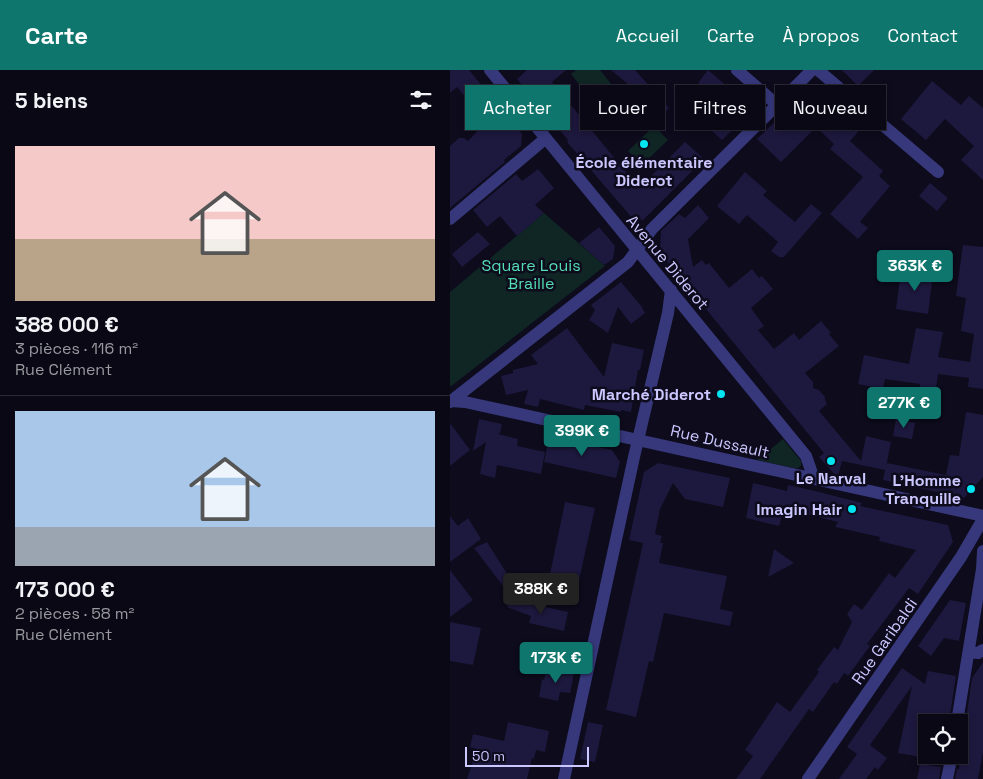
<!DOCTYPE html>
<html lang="fr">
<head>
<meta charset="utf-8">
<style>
  body { margin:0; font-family:"Space Grotesk",sans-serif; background:#181622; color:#f1f3f6; height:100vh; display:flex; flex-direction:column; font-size:19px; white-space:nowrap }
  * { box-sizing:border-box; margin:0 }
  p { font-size:16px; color:#999aa0 }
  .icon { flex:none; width:28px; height:28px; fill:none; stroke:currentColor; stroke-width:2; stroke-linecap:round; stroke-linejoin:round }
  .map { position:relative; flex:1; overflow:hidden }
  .details { display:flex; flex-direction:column; background:#0a0815; width:450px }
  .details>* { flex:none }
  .top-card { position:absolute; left:15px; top:15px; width:442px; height:45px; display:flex; gap:10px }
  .buttons { position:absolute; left:468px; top:644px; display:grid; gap:10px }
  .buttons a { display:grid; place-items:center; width:50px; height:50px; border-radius:0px; background:#0a0815; box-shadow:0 2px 8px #0003,0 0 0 1px #2a2934; font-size:25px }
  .scale { position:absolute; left:15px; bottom:12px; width:124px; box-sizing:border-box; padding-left:5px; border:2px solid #cbc7ff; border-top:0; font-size:14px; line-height:18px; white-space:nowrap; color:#cbc7ff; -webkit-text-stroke:4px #0d0b1c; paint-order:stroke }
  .price { position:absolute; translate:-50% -42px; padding:0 11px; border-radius:5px; background:#0f766e; color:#fff; font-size:16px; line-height:32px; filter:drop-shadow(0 1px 2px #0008) }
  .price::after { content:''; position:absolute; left:50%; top:30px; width:15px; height:11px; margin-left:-8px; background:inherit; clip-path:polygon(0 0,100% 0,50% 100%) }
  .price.selected { background:#222; color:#fff }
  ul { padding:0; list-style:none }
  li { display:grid; align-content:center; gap:10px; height:265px; padding:0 15px }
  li+li { border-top:1px solid #2a2934 }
  li span { display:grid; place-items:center; height:155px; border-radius:0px; color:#555 }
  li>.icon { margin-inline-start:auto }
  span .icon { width:90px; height:90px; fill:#fffc; stroke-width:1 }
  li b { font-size:21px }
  h2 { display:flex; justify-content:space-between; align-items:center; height:60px; padding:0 15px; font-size:21px }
  .pill { padding:0 18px; border-radius:0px; background:#0a0815; box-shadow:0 2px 8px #0003,0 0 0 1px #2a2934; font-size:18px; line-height:45px }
  .pill.selected { background:#0f766e; color:#fff }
  header { display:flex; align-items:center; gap:30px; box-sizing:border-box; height:70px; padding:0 25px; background:#0f766e; color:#fff }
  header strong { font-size:24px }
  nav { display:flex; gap:28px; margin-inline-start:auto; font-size:18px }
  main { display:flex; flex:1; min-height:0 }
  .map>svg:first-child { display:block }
  .green { fill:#0f2624 }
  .building { fill:#1d183d }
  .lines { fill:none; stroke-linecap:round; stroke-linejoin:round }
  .minor { stroke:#36387b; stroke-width:12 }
  .poi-dot { fill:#02e5f0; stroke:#0d0b1c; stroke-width:2 }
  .labels { text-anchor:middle; stroke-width:5; stroke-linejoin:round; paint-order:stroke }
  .poi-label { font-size:16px; font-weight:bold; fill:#cbc7ff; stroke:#0d0b1c; text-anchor:end }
  .street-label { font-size:16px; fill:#cbc7ff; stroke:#0d0b1c }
  .park-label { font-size:16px; fill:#55ddb4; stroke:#0d0b1c }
</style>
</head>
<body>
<header>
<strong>Carte</strong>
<nav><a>Accueil</a><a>Carte</a><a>À propos</a><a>Contact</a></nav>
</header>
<main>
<section class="details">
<h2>5 biens<svg class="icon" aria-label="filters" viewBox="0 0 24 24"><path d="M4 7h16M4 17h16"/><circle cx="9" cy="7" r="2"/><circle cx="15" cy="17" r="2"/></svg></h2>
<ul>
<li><span style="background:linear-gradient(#f6c9c9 60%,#b9a48a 0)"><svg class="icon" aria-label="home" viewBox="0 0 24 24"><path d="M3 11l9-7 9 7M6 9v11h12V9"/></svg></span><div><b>388 000 €</b><p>3 pièces · 116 m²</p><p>Rue Clément</p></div></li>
<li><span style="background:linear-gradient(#a9c7e8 75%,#9aa5b1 0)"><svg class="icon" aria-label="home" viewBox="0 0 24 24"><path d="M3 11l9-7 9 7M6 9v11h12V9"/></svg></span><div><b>173 000 €</b><p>2 pièces · 58 m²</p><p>Rue Clément</p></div></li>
</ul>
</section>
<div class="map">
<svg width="533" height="709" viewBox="0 0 533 709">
  <rect width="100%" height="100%" fill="#0d0b1c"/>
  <path class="green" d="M126,0H150L166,20L146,36L121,4Z
    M204,56L218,70L192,95L178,81Z
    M94,143L155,196L0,317V222Z
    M333,369L351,391V396L348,398H344L307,390Z"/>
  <path class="building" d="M0,0H19L72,64L71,76L54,90L55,92L0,138V76L9,68H14L18,71L36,52L7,17L0,23Z
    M77,0H116L102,12L189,118L235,72L254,89L193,150L183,149L117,72L118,70L67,9Z
    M161,0H185L219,38L214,44L200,32L174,54L163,39L185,20Z
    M258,0L291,28L272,50L283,59L272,70L261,60L267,54L244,36L258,21L248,13Z
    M392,0H424L408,16Z
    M482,11L511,35L519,26L533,38V110L511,90L524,76L495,49L476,70L451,49Z
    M345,33L366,52L378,37L408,62L400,71L433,101L429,106L440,116L410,152L418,158L408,169L380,144L413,107L380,79L384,74L366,57L331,92L307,69Z
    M88,99L104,118L85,135L94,143L67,166L50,146L37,157L23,140L66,104L72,111Z
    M295,102L317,121L313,125L345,152L361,134L372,143L334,187H329L321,181L328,172L297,145L289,154L267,136Z
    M480,113L498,128L487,141L469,126Z
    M248,135L259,148L238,169L243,197L252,190L256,195L259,193L279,218L302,199L309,208L312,206L323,219L301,238L314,256L308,260L324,279L344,263L349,270L371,251L381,263L379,264L389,276L355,303L363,312V318L369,320L375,327V330L377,334L369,341L411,391L416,366L441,372L436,397L437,393L496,405L500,385L509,386L516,342L533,345V407L514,428L433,410L435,400L392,391L388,406L385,405L369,387L374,383L210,183L211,161L229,144L235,148Z
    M149,157L165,176L163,189L154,195L129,173Z
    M28,162L40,174L12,197L2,184Z
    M513,175L533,177V319L518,317L519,308L488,304L482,348L465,346L470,314L435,309L433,319L408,314L414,285L459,294L466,258L493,262L488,287L520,292L524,264L511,261L516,228L506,226Z
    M451,200L483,204L478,244L446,239Z
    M171,212L192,237L195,243L181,254L168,237L158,263L139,250L145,240L141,235Z
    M117,258L154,307L162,273L194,280L190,300H188L181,342L171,340V342L135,335L134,340L90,329L88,337L74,334L78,320L56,325L51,306L63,303V300L88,294L81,285Z
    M29,349L52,354L50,363L48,364L68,369L67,376L95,382L91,404L47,395L45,408L30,404L36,372L23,381Z
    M446,349L465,353L462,369L443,366Z
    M0,353L20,380L0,396Z
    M99,367L162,380L170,392L166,408L94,392Z
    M208,393L280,408L273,437L235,429L223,413L210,439L205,464L212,466L210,473H213L209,493L277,506L270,539L283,542L280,556L214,543L203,592L199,591L186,647L156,640L193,473L179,470L194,402Z
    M303,413L337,421L338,415L361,420L412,433L410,436L498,455L503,472L468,524L459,518L417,574L420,576L398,606L394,603L387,614L384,612L363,642L359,639L310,709H286L303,686L295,680L327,632L340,642L369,602L367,600L384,577L388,580L402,552L397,544L404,534L412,540L439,503L445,508L466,480L429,471L430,467L385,457L388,452L343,441L341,448L332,446L329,456L296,448Z
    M115,432L145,438L129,510L100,504Z
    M0,446L8,456L18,448L31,469L0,492Z
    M37,472L61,510L53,516L24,478Z
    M324,479L344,493L318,507Z
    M0,500L23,530L0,547Z
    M59,529L118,542L114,561L79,553L81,546L57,537Z
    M500,530L516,533L509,571L494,568L481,586L468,576Z
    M0,552L31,558L23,595L0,591Z
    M533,592V682L528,709H505L507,699H509L522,608Z
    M97,598L124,603L120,623L110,622L108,631L89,627L92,609L94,610Z
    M452,598L475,614L478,601L506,606L499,652H476V688L448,683L462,616L420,675L437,688L428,700L425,697L416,709H389L407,684L397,677Z
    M58,652L99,661L95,682L86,680L84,689L82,688L77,709H17L27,679L20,677L23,664L54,671Z
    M138,652L153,655L145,692L130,689Z
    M470,694L491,697L489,709H467Z"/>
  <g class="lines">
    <path class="minor" d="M40,0L356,386L364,409
      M287,0L326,34
      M368,0L488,102
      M0,149L96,68
      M0,331L15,332L533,446
      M0,332L178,192L202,159L362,0
      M520,582L528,583L533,580
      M507,652L532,499L533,481
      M114,709L184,387L218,243L221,220
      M358,709L511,487L533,449
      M497,709L502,685"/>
  </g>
  <g class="poi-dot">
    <circle cx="194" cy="74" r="5"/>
    <circle cx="271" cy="324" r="5"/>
    <circle cx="381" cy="391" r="5"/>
    <circle cx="521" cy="419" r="5"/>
    <circle cx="402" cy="439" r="5"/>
  </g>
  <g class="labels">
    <g class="poi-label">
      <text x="194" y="98" text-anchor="middle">École élémentaire<tspan x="194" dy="18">Diderot</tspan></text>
      <text x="261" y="330">Marché Diderot</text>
      <text x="381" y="414" text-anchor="middle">Le Narval</text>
      <text x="511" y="416">L'Homme<tspan x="511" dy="18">Tranquille</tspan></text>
      <text x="392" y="445">Imagin Hair</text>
    </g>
    <g class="street-label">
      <text transform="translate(218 192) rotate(50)" y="6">Avenue Diderot</text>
      <text transform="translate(270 371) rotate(13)" y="6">Rue Dussault</text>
      <text transform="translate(434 571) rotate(-55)" y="6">Rue Garibaldi</text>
    </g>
    <g class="park-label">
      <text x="81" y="201">Square Louis<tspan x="81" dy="18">Braille</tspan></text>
    </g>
  </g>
</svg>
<div class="buttons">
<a><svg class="icon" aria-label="locate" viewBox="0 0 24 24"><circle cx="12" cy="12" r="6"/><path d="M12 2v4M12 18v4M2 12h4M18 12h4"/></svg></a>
</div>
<div class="scale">50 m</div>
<b class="price" style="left:465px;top:222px">363K €</b>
<b class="price" style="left:454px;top:359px">277K €</b>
<b class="price" style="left:132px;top:387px">399K €</b>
<b class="price selected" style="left:91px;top:545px">388K €</b>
<b class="price" style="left:106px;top:614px">173K €</b>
<div class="top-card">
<a class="pill selected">Acheter</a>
<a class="pill">Louer</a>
<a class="pill">Filtres</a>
<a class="pill">Nouveau</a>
</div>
</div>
</main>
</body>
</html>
